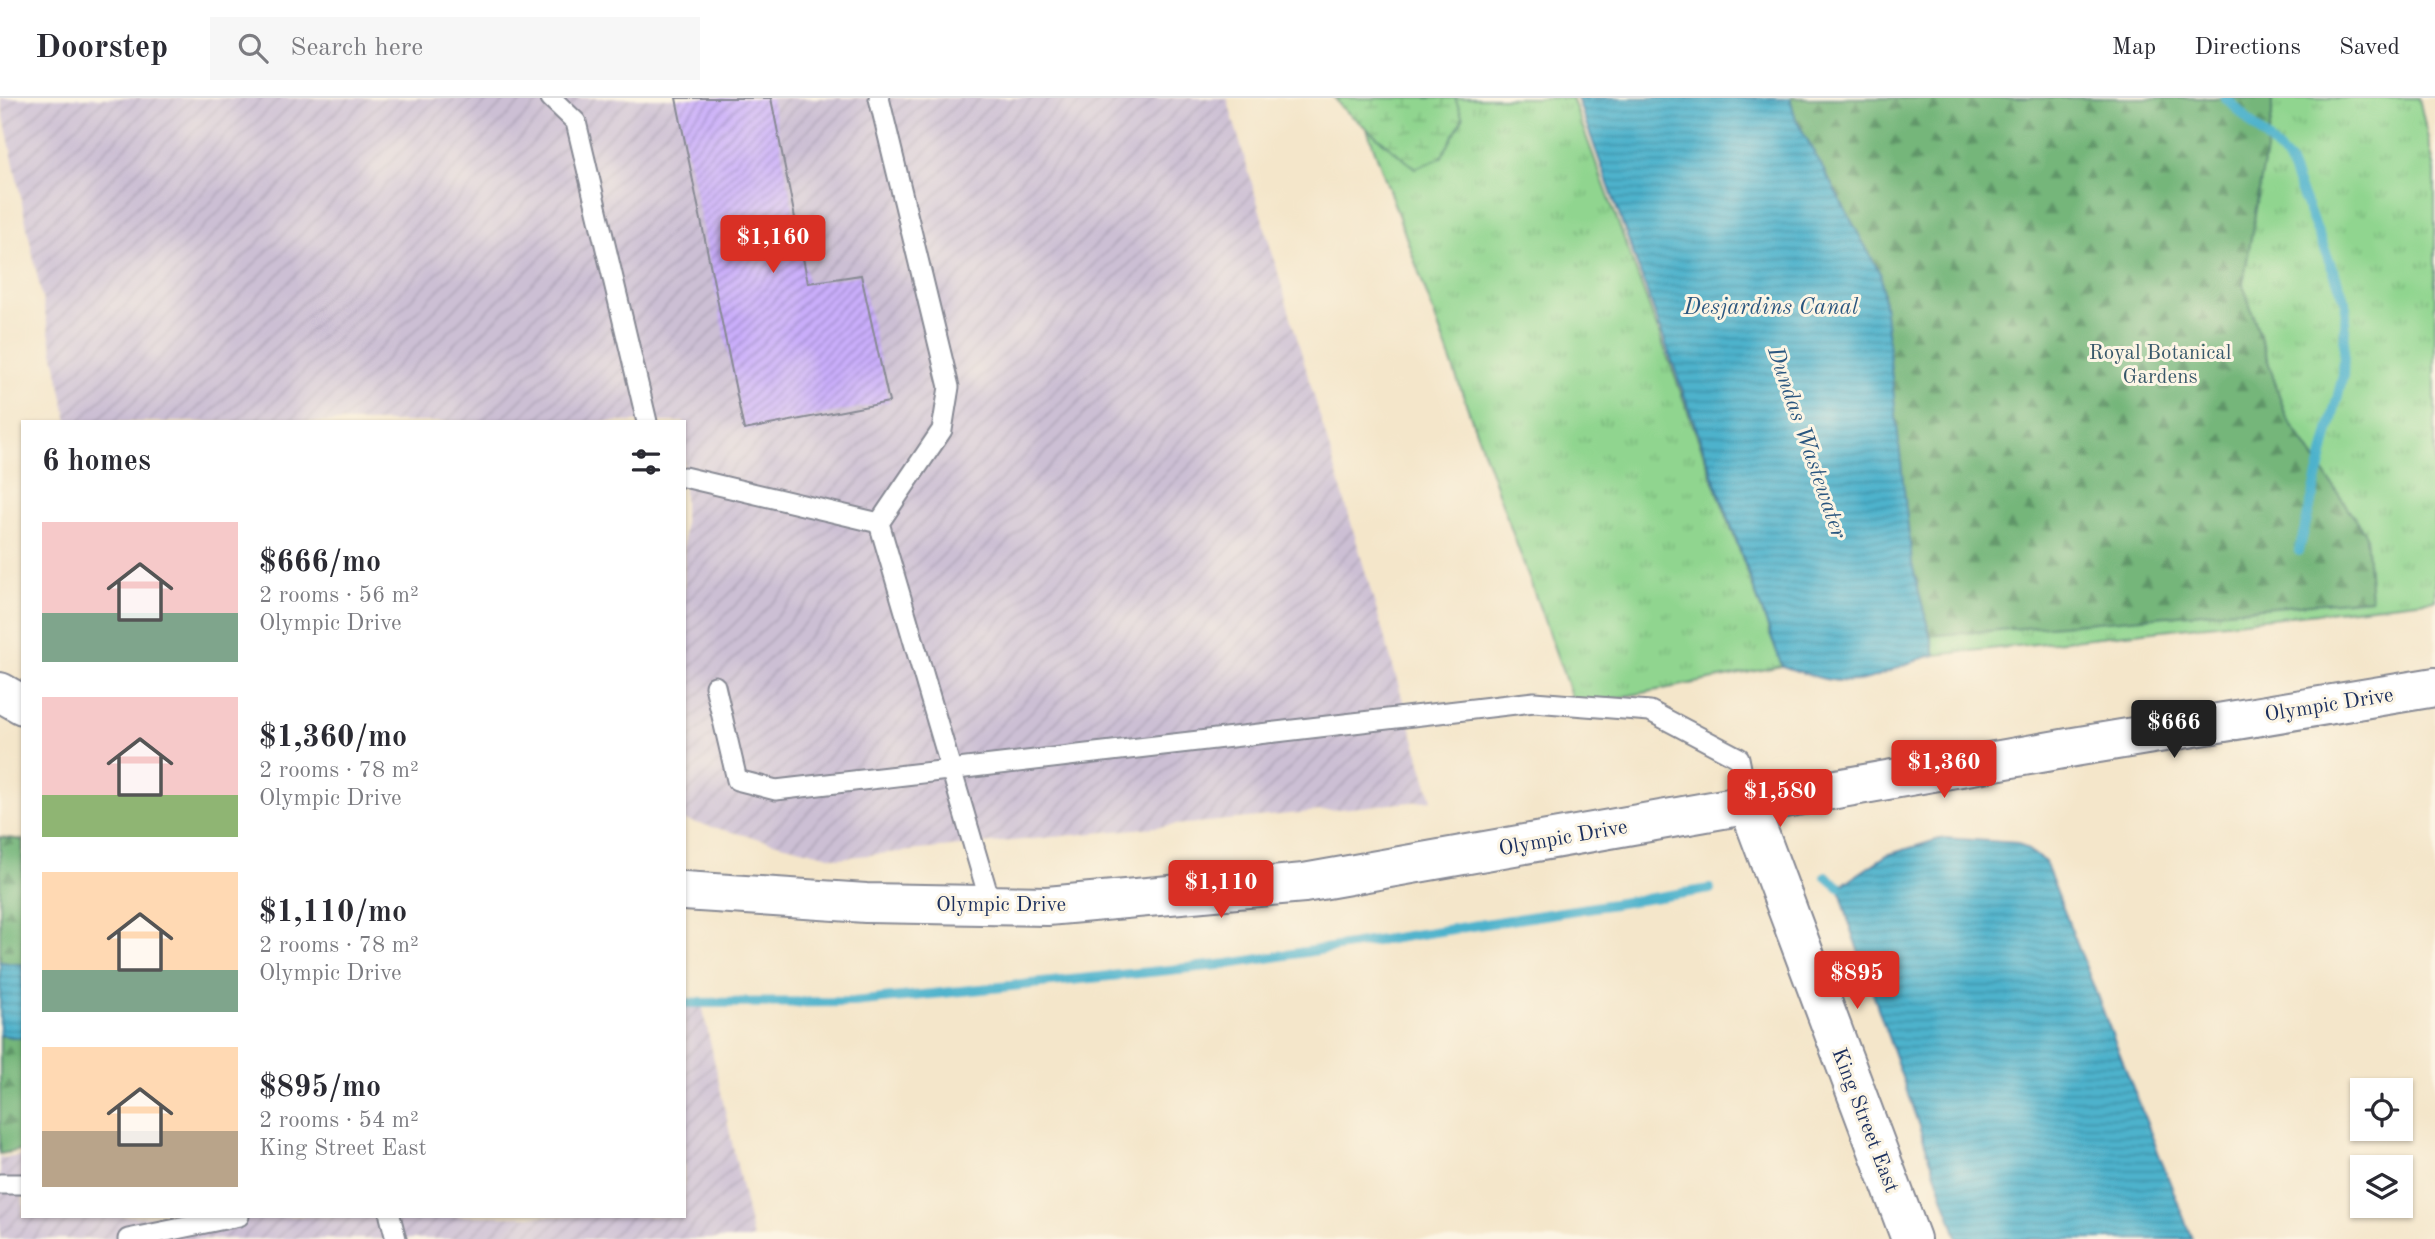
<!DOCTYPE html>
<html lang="en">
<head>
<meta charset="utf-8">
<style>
  body { margin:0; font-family:"Old Standard TT",serif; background:#f7f7f7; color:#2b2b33; height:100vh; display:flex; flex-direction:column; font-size:26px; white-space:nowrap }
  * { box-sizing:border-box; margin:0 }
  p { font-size:23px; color:#7c7c81 }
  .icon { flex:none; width:38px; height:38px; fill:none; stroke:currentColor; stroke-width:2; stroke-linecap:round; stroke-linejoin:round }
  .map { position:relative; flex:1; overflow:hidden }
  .drawer { position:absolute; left:21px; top:322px; width:665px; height:798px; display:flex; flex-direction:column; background:#fff; border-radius:0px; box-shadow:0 2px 5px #0004 }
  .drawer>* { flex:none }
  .fabs { position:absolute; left:2350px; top:980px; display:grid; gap:14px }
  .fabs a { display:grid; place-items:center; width:63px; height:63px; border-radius:0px; background:#fff; box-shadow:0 2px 5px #0004; font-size:35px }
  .price { position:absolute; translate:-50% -60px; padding:0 16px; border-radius:7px; background:#d93025; color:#fff; font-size:23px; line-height:46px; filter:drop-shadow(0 2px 4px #0008) }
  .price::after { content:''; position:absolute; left:50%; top:42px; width:21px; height:16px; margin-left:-10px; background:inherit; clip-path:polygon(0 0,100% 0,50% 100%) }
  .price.active { background:#222; color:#fff }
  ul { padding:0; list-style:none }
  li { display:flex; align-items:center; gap:21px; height:175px; padding:0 21px }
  li span { display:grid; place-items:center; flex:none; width:196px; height:140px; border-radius:0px; color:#555 }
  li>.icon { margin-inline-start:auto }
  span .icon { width:84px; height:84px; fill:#fffc; stroke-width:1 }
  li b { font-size:30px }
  h2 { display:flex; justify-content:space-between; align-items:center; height:84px; padding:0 21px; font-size:30px }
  header { display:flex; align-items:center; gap:42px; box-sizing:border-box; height:98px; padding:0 35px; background:#fff; border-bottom:2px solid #e1e1e2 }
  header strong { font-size:33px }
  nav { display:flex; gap:38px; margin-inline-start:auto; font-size:24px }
  .search { width:490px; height:63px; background:#f7f7f7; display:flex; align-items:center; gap:18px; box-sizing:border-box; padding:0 24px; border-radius:0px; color:#7c7c81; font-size:26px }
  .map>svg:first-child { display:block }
  .industrial { fill:url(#industrial-furrows) }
  .grass { fill:url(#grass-tufts); stroke:#568276; stroke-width:2 }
  .forest { fill:url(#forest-firs); stroke:#48726c; stroke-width:2 }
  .wetland { fill:url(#wetland-marsh); stroke:#568276; stroke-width:2 }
  .water { fill:url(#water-rules); stroke:#347095; stroke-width:2 }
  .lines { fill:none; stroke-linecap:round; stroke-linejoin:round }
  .stream { stroke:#4db2cc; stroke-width:10 }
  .building { fill:url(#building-hatch) }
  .lane-casing { stroke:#888a94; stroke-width:23 }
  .street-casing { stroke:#888a94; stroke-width:42 }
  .secondary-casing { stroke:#888a94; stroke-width:42 }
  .lane { stroke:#fff; stroke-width:19 }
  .street { stroke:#fff; stroke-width:38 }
  .secondary { stroke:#fff; stroke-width:38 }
  .labels { text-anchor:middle; stroke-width:6; stroke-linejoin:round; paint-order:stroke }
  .park-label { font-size:21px; fill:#38586a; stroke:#fcf5e5 }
  .street-label { font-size:21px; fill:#1b2f5e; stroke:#fcf5e5 }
  .water-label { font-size:23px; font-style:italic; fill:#2a567f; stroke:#fcf5e5 }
</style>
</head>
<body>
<header>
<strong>Doorstep</strong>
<div class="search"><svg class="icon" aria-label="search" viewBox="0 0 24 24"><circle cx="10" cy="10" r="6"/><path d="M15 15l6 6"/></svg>Search here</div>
<nav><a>Map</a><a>Directions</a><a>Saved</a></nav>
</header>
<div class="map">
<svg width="2435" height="1141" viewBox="0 0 2435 1141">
  <defs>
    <pattern id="industrial-furrows" width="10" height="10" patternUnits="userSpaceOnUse" patternTransform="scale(1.75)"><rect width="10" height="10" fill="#ccbfd4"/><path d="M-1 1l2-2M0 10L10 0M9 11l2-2" fill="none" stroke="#afa4b8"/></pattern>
    <pattern id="grass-tufts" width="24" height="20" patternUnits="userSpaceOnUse" patternTransform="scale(1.75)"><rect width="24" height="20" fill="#90d58f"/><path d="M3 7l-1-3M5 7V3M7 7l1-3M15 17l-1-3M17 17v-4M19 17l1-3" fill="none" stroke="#7cb77e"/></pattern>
    <pattern id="forest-firs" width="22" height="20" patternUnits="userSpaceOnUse" patternTransform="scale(1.75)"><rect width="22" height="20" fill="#74b67a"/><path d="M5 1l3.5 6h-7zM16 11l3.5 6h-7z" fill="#5e9467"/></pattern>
    <pattern id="wetland-marsh" width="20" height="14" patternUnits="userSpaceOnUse" patternTransform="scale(1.75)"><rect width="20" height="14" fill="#90d58f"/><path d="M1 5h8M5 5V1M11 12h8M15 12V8" fill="none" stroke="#7cb77e"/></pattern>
    <pattern id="water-rules" width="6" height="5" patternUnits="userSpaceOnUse" patternTransform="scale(1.75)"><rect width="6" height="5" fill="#4db2cc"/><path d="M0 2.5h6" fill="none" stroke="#3f91a9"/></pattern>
    <pattern id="building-hatch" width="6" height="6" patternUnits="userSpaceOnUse" patternTransform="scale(1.75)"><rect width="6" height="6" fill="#caaefb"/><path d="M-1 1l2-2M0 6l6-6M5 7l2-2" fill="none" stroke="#a38ece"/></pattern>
  </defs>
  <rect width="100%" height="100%" fill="#fcf5e5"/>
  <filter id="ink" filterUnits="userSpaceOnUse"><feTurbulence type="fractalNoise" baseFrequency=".0143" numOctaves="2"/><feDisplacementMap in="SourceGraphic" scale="14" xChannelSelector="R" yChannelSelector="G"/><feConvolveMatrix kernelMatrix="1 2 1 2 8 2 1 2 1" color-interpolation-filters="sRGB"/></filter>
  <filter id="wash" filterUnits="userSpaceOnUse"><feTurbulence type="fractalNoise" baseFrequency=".00686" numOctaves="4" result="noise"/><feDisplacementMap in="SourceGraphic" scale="28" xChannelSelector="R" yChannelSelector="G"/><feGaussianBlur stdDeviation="1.57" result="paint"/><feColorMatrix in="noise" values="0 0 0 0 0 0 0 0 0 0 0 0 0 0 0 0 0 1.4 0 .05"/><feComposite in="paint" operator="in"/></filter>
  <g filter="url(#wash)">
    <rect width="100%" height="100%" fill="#f4e6ca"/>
    <path class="industrial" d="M0,0H1227L1432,702L838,760L684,722V324H68Z
      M701,902L753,1141H0V1060L23,1058V1118H684V908Z"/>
    <path class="grass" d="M1356,0H1572L1782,568L1575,608Z
      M1790,0H2419L2435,72V502L1935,557Z"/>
    <path class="forest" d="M1738,0H2272V18L2243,186L2286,318L2366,437L2371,501L1916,539Z
      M0,739L23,742V867L0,864Z
      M0,937L23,940V1052L0,1056Z"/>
    <path class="wetland" d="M1335,0H1455L1463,20L1441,60L1415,70L1341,9Z"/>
    <path class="water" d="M1577,0H1790L1796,21L1881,177L1912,466L1935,557C1911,561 1891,575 1868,581C1840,589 1808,577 1782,568Z
      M1943,740L2018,745L2045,764L2192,1141H1958L1852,835L1839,789L1887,757Z
      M0,864L23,867V940L0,937Z"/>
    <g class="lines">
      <path class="stream" d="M2226,0L2288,62L2346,204L2343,277L2299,453
        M1826,778L1839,789
        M684,905L853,904L1228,866L1710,791"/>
    </g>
    <g id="blocks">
      <path class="building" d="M676,0H771L808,185L861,177L889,304L744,332Z"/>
    </g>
  </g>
  <g filter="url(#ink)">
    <use href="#blocks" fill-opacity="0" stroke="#888a94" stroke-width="2"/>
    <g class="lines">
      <g class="lane-casing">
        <path id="lane" d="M551,0L576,24L647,324
          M684,379L879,425L942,332L949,289L879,0
          M879,425L991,807
          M715,588L737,682L776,692L1534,604L1650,613L1739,660L1748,706
          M0,1086H23
          M390,1118L396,1141
          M128,1141L239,1118"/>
      </g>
      <g class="street-casing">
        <path id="street" d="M1748,706L1911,1141"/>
      </g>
      <g class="secondary-casing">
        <path id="secondary" d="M0,594L23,607
          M684,793L866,805L1047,808L1304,785L2074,649L2435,589"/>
      </g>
      <use href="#lane" class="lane"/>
      <use href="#street" class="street"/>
      <use href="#secondary" class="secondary"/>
    </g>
  </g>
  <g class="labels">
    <g class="park-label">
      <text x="2160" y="261">Royal Botanical<tspan x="2160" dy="24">Gardens</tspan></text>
    </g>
    <g class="street-label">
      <text transform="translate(2329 606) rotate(-9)" y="7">Olympic Drive</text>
      <text transform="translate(1563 739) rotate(-10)" y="7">Olympic Drive</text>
      <text x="1001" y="813">Olympic Drive</text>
      <text transform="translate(1866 1022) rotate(69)" y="7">King Street East</text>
    </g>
    <g class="water-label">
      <text x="1771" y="216">Desjardins Canal</text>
      <text transform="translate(1808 344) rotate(71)" y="8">Dundas Wastewater</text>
    </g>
  </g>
</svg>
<div class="fabs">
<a><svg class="icon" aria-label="locate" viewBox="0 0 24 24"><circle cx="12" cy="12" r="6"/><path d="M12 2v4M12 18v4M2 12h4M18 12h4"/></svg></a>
<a><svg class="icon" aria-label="layers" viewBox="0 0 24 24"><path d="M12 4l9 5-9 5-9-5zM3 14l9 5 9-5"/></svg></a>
</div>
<b class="price" style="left:773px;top:177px">$1,160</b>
<b class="price active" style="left:2174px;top:662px">$666</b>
<b class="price" style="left:1944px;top:702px">$1,360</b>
<b class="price" style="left:1780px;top:731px">$1,580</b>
<b class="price" style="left:1221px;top:822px">$1,110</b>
<b class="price" style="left:1857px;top:913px">$895</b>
<section class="drawer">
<h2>6 homes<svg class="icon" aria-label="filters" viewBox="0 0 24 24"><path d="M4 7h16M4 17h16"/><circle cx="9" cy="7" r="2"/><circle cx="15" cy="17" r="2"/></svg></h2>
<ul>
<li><span style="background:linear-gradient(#f6c9c9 65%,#7fa58c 0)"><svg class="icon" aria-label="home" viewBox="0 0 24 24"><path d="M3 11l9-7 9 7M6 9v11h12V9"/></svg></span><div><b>$666/mo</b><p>2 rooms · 56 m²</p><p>Olympic Drive</p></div></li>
<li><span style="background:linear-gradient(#f6c9c9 70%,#8fb573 0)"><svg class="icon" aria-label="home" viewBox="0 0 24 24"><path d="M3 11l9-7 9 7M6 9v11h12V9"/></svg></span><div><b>$1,360/mo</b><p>2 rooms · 78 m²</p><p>Olympic Drive</p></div></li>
<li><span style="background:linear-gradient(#ffd9b3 70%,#7fa58c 0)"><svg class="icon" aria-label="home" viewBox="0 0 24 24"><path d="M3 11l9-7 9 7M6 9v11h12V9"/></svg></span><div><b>$1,110/mo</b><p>2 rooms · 78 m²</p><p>Olympic Drive</p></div></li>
<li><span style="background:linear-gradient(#ffd9b3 60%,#b9a48a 0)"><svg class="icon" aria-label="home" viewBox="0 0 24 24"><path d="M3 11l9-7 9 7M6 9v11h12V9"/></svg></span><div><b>$895/mo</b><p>2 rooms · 54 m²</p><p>King Street East</p></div></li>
</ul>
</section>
</div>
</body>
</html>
